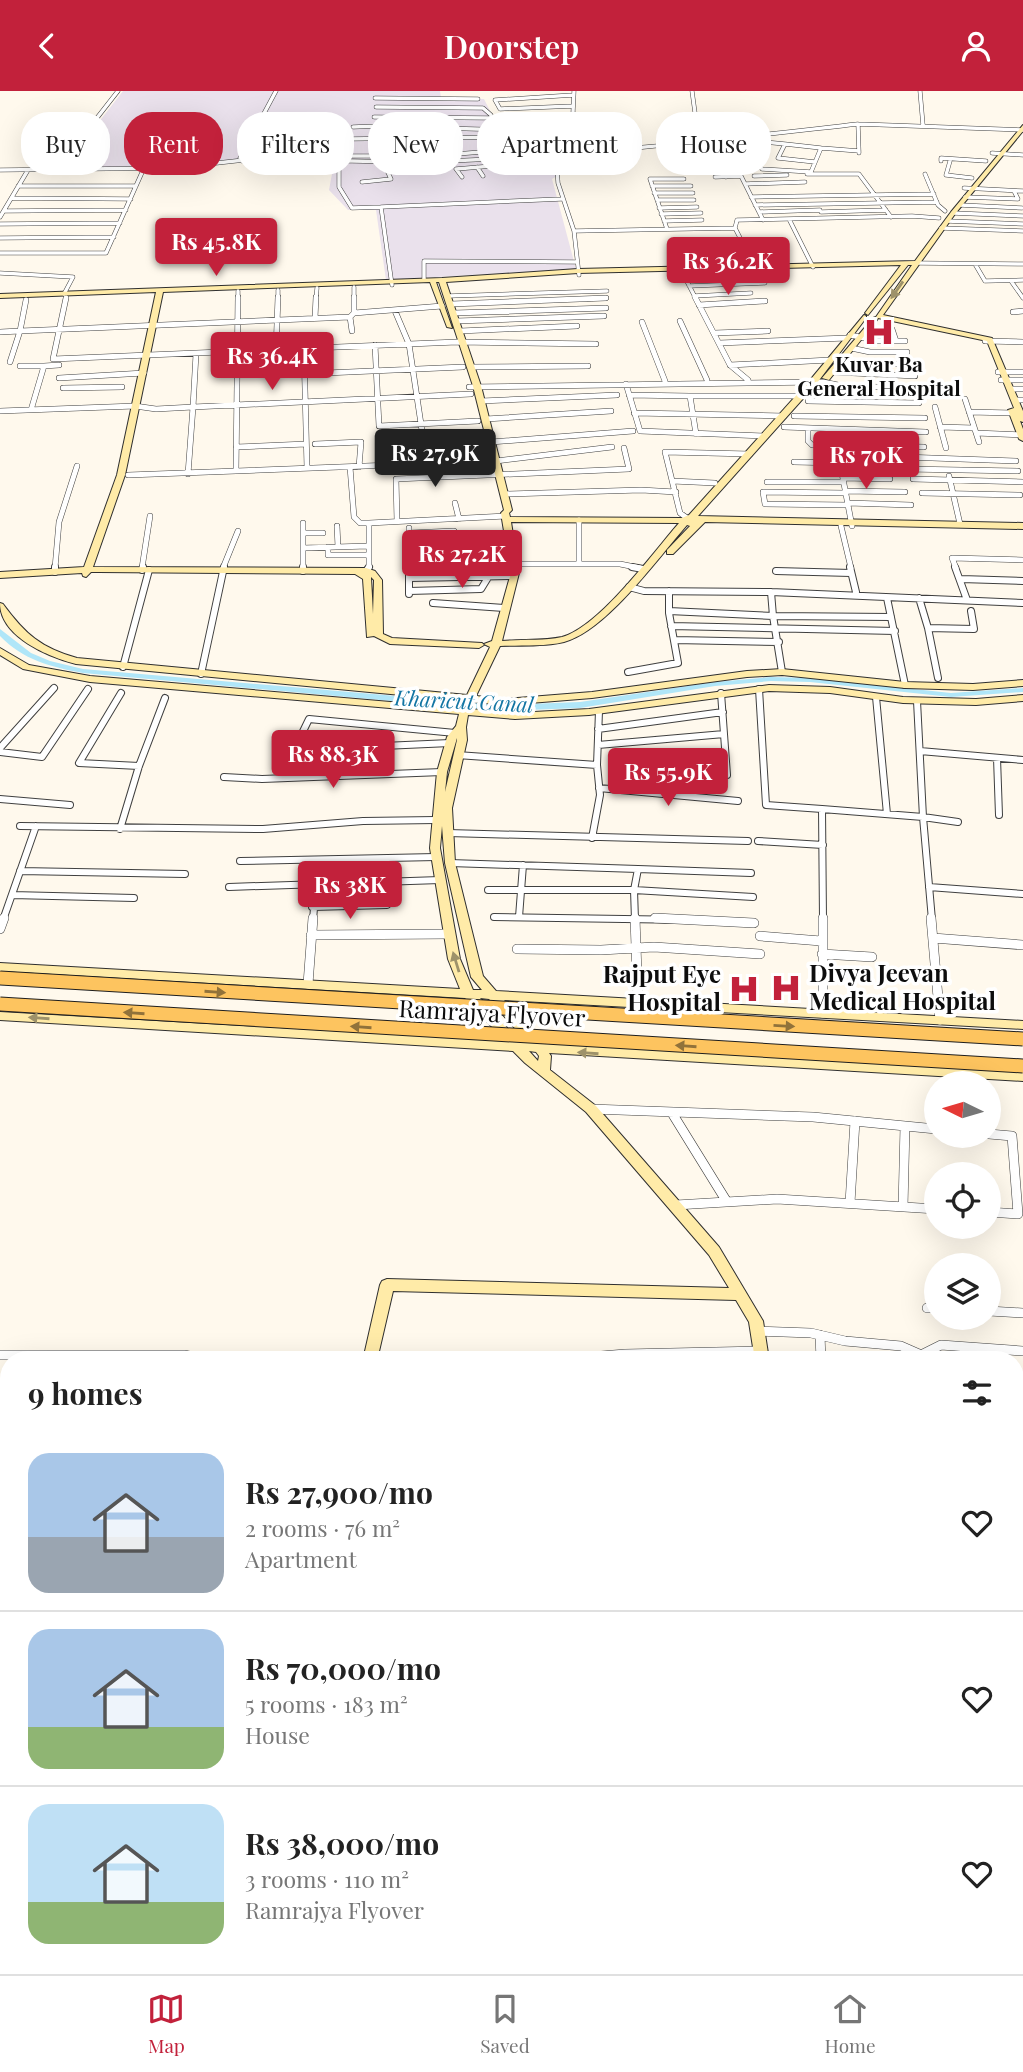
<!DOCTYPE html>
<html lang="en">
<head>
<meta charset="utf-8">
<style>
  body { margin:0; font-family:"Playfair Display",serif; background:#f2f2f2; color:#222; height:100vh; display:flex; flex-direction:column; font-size:26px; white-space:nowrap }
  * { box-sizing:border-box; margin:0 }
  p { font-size:23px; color:#767676 }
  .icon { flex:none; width:38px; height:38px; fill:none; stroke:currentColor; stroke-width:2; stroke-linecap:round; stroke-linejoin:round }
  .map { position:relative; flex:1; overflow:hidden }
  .sheet { position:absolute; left:0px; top:1260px; width:1024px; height:623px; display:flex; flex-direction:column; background:#fff; border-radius:28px 28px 0 0; box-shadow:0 7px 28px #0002 }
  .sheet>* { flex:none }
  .banner { position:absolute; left:21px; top:21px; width:982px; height:63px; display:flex; gap:14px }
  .needle { width:46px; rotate:275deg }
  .fabs { position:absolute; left:924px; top:980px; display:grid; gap:14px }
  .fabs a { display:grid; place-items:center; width:77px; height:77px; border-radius:50%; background:#fff; box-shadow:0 7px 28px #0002; font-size:35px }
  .price { position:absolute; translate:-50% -60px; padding:0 16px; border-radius:7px; background:#c2213b; color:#fff; font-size:23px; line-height:46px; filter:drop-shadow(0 2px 4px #0008) }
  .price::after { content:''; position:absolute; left:50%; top:42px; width:21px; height:16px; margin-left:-10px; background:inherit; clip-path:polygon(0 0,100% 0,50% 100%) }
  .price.active { background:#222; color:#fff }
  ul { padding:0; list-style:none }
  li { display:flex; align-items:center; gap:21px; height:175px; padding:0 28px }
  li+li { border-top:2px solid #e0e0e0 }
  li span { display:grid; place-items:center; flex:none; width:196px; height:140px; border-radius:21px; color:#555 }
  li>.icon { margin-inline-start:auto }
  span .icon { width:84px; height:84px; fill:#fffc; stroke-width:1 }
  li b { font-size:30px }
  h2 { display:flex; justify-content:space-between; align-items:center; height:84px; padding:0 28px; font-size:30px }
  .pill { padding:0 24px; border-radius:28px; background:#fff; box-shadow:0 7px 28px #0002; font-size:24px; line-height:63px }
  .pill.active { background:#c2213b; color:#fff }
  header { display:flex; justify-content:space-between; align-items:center; height:91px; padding:0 28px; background:#c2213b; color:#fff; font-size:32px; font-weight:600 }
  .tabs { display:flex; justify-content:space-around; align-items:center; height:98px; border-top:2px solid #e0e0e0; background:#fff; font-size:19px; color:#767676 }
  .tabs a { display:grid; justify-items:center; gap:4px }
  .tabs .active { color:#c2213b }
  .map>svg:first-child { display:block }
  .industrial { fill:#eae1ec }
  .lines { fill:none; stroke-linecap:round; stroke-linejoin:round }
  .canal { fill:#b0e6f8; fill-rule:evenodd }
  .street-far4-casing { stroke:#404040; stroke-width:4.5 }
  .street-far3-casing { stroke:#404040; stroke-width:6 }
  .street-far2-casing { stroke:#404040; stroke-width:8 }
  .street-far1-casing { stroke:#404040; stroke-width:10 }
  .street-casing { stroke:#404040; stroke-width:12 }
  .secondary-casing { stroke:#2f2f2f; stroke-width:2 }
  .street-far4 { stroke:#fff; stroke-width:3.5 }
  .street-far3 { stroke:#fff; stroke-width:5 }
  .street-far2 { stroke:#fff; stroke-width:6 }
  .street-far1 { stroke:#fff; stroke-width:9 }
  .street { stroke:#fff; stroke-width:10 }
  .secondary { fill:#ffeba8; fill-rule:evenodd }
  .primary-bridge-casing { stroke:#1e1e1e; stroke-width:15; stroke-linecap:butt }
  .primary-bridge { stroke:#fdc45f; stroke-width:13 }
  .oneway { fill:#9e926a }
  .oneway2 { fill:#91723a }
  .labels { text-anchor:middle; stroke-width:7; stroke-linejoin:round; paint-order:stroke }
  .far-poi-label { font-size:21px; font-weight:bold; fill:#0d0d0d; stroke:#fff }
  .far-water-label { font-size:21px; font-style:italic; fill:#1275a3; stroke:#fff }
  .poi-label { font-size:24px; font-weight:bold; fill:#0d0d0d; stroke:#fff; text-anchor:start }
  .street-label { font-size:24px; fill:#0d0d0d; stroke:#fff }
</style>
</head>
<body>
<header><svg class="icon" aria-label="back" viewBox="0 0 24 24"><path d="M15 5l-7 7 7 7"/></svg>Doorstep<svg class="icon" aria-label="person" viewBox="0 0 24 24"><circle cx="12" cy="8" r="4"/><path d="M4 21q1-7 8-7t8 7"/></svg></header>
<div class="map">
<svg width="1023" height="1883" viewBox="0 0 1023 1883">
  <rect width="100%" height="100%" fill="#fff9ed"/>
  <path class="industrial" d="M123,0H440L441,7L484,8L499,38L575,41L590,64L552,88L576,178L386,189L376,119H348L329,99L334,72L249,70L171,76L63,77Z"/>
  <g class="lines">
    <path class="canal" d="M0,538L31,562L50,570L83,578L501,614L580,611L715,591L771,586L810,587L951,602L1023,597V601L951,606L810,591L771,590L715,595L580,617L501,620L83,582C51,576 23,569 0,545Z"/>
    <g class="street-far4-casing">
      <path id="street-far4" d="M920,0L923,34
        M573,4L495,9L500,18L573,15
        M375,7L478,8
        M374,26L491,27
        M353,36L404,34
        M674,36H697L692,0
        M582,41L593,59
        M739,46L762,78L811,81L821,57L785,53L778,67L815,71
        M346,48L508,46
        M746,49L785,53
        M346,56L343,65H431L519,58L508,46L494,37L491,24L483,17L376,16
        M821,57L859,60
        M556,62L558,92L574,140
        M859,62L858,33L1023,39
        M992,62L1023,64
        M242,70L240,67L276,0
        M941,70V67L986,70
        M950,70L946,84L972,87
        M401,71C553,69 707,50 858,33
        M339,72V96L352,117L381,116L392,194
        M477,76L483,85
        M57,78L118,0
        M0,79L172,77L253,68L401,71L404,36L582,41L573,21L574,0
        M388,80L426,78
        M807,83H859L891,126
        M925,83L938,114L945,120
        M754,85L787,84
        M462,86L456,78L517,73L523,77
        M715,86L741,85L763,129
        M726,86L736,47
        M362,91L391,88L383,71
        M745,93L805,91
        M18,95H136
        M652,95H691
        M964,97L1023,100
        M654,102H693
        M751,106L934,103
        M965,106L1018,108L1014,100
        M12,107L131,108
        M657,109H694
        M755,114L937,111
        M960,114L1022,117
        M381,116L561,108
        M659,117L697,116
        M4,120L126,119
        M759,121L820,119
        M821,121L886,119
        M953,122L1023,125
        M661,123L701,122
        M0,126L28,79
        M789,128L813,176
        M664,130L702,129
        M947,130L1023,133
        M0,133L120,132
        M735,137L756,178
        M941,137L1023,140
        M667,138L650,88H684
        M0,147L114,146
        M0,162H106L144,77
        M916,172L1023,173
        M975,173L985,190L1023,189
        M680,177L696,208
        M0,182L73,186L64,203
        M579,184L574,140L735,137L737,129L912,125L939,127
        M424,189V170L577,171
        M1011,190L1023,207
        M689,195L765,192
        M354,196V208
        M448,205L607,200
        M694,205L751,202
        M238,208V200
        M278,208V199
        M316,208L317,197
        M587,208L606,207"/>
    </g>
    <g class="street-far3-casing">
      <path id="street-far3" d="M354,206V222
        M695,206L730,274L748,289
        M66,207L53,268L457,251L596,253
        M451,213L606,207
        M699,214L765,210
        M395,220L409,253L427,373
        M1013,221L1023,220
        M454,222L606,217
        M315,227L316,206
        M456,230L604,225
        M680,230L707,289
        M642,231L665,290
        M892,238L896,250
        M352,240L350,226L354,222L442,215
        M460,240L577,235
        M0,241L20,240L26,209
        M714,242L768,240
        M850,244L878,250H905
        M985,250L1023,251
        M719,252L847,247
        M375,254L379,335L478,330
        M851,257L870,261H907
        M304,258L307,377
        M276,259L278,206
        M196,263L193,316L471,303
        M842,269L863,273H909
        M10,271L20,240L350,226
        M730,274L830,269
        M20,275H44
        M471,276L588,275
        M832,281L915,285
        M998,281H1023
        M303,283L463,276
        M59,287L144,282
        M1001,289H1023
        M626,293L640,340L766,345
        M469,296L823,291L843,295L913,297
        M63,297L122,296
        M1011,298H1023
        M629,304L690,305L696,343
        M690,305H801
        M965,308L979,351
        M1015,309H1023
        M481,310L617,304
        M808,310L919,312
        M935,316L946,357
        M31,319L44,275L59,274
        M0,320L135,315L156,318L193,316L188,383
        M969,321L1013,322
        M634,322L784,325
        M794,325L925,327
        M486,328L611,320
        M784,336L926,341
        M940,336L974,337
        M808,338V350L812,354L924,356
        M976,342L1021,344
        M491,351L633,340
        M315,353L361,351L359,376
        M236,356L306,353
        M904,366L1016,370
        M794,371L840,372L852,435
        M840,373L898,375
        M350,376L354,426L360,432H369
        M906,378L1018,380
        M236,380L496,370L612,356
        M128,384L236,380L238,206
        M949,385L960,433
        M843,387L890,388
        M913,388L1023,391
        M672,390L715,392
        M767,391H844
        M845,400L905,401
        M846,402L763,401L765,413L848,414
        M922,402L1020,404
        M504,403L641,399L676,401
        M455,412L459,428
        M848,412L911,414
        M687,427L680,422L665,361L750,363
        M579,429V473
        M397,430L396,388L629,378L624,357
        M303,432V477
        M337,435L338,456
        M841,435L851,477
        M409,437V477
        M303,442H323
        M409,442L454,440
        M409,455L455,453
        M328,456V464H369
        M303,457L368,455
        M488,464L489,477
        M410,471H467L488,464L511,462
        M513,473H620L640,477
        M55,477L59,431L77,375
        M142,477L150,425
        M223,477L238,440
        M369,477V432L506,425
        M956,477L952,467L1023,469"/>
    </g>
    <g class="street-far2-casing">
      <path id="street-far2" d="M303,476V480
        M409,476V503
        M632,476L643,478
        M850,476L856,501
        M955,476L967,509
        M142,479L143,476
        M366,480L369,476
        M776,480L851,482
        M55,481V476
        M409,487L514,485
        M961,488L1023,490
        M629,496L644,500L771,501L1023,512
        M409,500L481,498L489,485V476
        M887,507L905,594
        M919,507L928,537L974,538L971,520
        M433,512L504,517
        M669,520L773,525L771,501
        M671,535L895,540
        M928,537L938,587
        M674,549L779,551
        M123,576L149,479
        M628,581L678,572L669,522V500
        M782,581L773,525L891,526
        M201,583L224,476
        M759,598L766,714L822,718
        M121,602L79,672L139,675
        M721,602L727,684
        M876,606L887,723
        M598,638L723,621
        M450,652L294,659L309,628L455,642
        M598,654L724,643
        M0,657L54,597
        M920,660L1023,669
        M0,661L42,666L88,598
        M457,664L597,674
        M997,667L999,724
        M224,686L262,688L442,681
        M599,697L738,710
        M0,708L70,714
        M20,735L263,738L363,730L436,729
        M120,738L139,675L165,607
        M448,742L748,750
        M592,747L600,704L597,674L599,620
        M758,750L823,754
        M240,770L436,766
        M450,772L638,778L634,799L753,806
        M638,778L751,782
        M20,780L185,783
        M229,796L440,789
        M929,796L1023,803
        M488,799H634L635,829
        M12,804L134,807
        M312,816L387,814
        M494,826L690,829
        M519,826L523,774
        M3,829L36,735
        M313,829L318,769
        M823,829L822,718L923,726L917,610
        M932,829L923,726L958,731"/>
    </g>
    <g class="street-far1-casing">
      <path id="street-far1" d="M635,827L638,911
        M655,827L754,832
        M823,827V922
        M931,827L940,929
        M0,838L4,827
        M311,844L449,843
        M760,845L821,850
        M933,847L1023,854
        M517,858L601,859L654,856L760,863
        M822,863L872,866
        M308,893L313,827
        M591,1018L813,1026L936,1038
        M672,1022L727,1111
        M989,1043L1012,1045L1018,1123L989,1121
        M850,1112L855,1030
        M676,1114L777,1108L936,1118
        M903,1116L905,1035
        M927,1217H936
        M989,1220L1023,1222
        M757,1240L811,1242L845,1250L901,1255L933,1269
        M820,1244L821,1269
        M0,1264H184L210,1269
        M921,1264L941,1254L1023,1260
        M554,1269L625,1263L761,1260"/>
    </g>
    <g class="street-casing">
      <path id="street" d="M1015,1322L1023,1327
        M1015,1443H1023
        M0,1472L9,1471
        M1015,1652L1023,1653
        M1015,1741L1023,1797
        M1015,1825H1023
        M610,1874V1883"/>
    </g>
    <g class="secondary-casing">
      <path id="secondary" d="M1023,34V40L955,123L883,224L992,247L1023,320V331L1020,330L1023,338V350L1019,348L1008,319L1014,317L987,250L878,227L877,229L829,289L822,287L873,227L876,226L912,174H908L868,224L865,222L901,174L578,182L446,191L481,295L512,419L509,422L510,426L682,427L689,424L811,288L864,224L866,225V227L817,292L698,425L1023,432V438L705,431L673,463H667V459L690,435L687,434C658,467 606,540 564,551C544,556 520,554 500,555L476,605L506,608L592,601L747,580L782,578L905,591L973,593L1023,589V595L973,599L905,597L782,584L747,586L592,607L506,614L473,611L470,618L515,622L589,618L769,594L830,596L903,606L976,608L1023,604V610L976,614L903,612L830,602L769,600L589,624L515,628L468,624L466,636L467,649L452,717L455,772L483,885L496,900L1023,930V938L504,909L542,952L1023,980V990L549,962L551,965L550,979L596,1015L719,1156L763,1230L769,1269H755L749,1231L736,1209L393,1200L377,1269H363L380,1194L382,1190L387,1188L729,1197L709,1164L586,1021L525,972L513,960L0,929V921L505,950L465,907L0,880V872L460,898L448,868L430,757L437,681L447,646L456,635L459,623L90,591L23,578L0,564V557L29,574L90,585L460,617L464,610L76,573C49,566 0,546 0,512L3,513C25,543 41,557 77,567L467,604L490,556L484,553L492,550L511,482L501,422L504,419L473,295L439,191H436L452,237L447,236L430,191L163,201L125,384L93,476L366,477L375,480L382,489L383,543L392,547L482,552L484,554L479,557L390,553L374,545L367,546L363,488L355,483L99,481H91L86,486L83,485L82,482L0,487V481L84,476L117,384L156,201L0,207V203L442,187L578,178L915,170L951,121ZM511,431L679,432C653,462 599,536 562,546C543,550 521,548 502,550L519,482ZM371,486L374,489L373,523L371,487ZM457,647V649L445,701L447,681ZM442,735L445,772L471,886L482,899H473L460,868L440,757ZM480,907L489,908L527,951H520ZM529,960L536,961L539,965L538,970Z
        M319,1874H339L338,1883H318Z
        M863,1874H883L885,1883H865Z"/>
    </g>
    <use href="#street-far4" class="street-far4"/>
    <use href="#street-far3" class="street-far3"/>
    <use href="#street-far2" class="street-far2"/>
    <use href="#street-far1" class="street-far1"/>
    <use href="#street" class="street"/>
    <use href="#secondary" class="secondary"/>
    <g class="primary-bridge-casing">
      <path id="primary-bridge" d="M0,887L1023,948
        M0,913L1023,975"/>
    </g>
    <use href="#primary-bridge" class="primary-bridge"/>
  </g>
  <defs><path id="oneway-solid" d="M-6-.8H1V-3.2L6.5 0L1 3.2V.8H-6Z" transform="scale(1.75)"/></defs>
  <g class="oneway">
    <use href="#oneway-solid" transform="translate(897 199) rotate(125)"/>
    <use href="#oneway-solid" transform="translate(456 871) rotate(-107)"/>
    <use href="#oneway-solid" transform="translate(39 927) rotate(-176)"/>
    <use href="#oneway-solid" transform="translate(588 962) rotate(-176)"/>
  </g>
  <g class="oneway2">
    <use href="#oneway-solid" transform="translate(215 901) rotate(4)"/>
    <use href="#oneway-solid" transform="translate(134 922) rotate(-176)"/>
    <use href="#oneway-solid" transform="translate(784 935) rotate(3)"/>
    <use href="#oneway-solid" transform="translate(361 936) rotate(-176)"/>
    <use href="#oneway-solid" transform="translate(686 955) rotate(-176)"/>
  </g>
  <defs>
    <g id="hospital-bare" transform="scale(2.415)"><path d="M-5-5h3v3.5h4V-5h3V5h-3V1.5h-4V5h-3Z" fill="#c2213b" stroke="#fff" stroke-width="2.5" paint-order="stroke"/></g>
  </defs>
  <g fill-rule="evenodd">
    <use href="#hospital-bare" x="879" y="241"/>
    <use href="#hospital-bare" x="786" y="897"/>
    <use href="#hospital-bare" x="744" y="898"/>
  </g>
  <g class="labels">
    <g class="far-poi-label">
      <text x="879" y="281">Kuvar Ba<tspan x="879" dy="24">General Hospital</tspan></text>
    </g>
    <g class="far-water-label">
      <text transform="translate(464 611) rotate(3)" y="7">Kharicut Canal</text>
    </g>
    <g class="poi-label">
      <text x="809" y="891">Divya Jeevan<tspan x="809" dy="28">Medical Hospital</tspan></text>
      <text x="721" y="892" text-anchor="end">Rajput Eye<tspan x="721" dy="28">Hospital</tspan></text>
    </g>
    <g class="street-label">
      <text transform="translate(492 923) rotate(3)" y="8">Ramrajya Flyover</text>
    </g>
  </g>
</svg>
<div class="fabs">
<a><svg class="needle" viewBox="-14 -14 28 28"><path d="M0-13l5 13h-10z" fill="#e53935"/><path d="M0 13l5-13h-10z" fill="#767676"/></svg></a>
<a><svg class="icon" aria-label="locate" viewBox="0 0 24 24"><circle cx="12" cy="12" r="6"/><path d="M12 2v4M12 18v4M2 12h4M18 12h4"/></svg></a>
<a><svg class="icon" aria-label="layers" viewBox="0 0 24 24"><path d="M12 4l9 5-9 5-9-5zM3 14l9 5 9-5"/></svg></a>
</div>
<b class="price" style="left:216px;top:187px">Rs 45.8K</b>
<b class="price" style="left:728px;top:206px">Rs 36.2K</b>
<b class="price" style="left:272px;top:301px">Rs 36.4K</b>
<b class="price active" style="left:435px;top:398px">Rs 27.9K</b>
<b class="price" style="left:866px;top:400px">Rs 70K</b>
<b class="price" style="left:462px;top:499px">Rs 27.2K</b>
<b class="price" style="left:333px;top:699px">Rs 88.3K</b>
<b class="price" style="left:668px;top:717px">Rs 55.9K</b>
<b class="price" style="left:350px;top:830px">Rs 38K</b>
<div class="banner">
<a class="pill">Buy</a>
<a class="pill active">Rent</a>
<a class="pill">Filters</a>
<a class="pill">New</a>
<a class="pill">Apartment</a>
<a class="pill">House</a>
</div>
<section class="sheet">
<h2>9 homes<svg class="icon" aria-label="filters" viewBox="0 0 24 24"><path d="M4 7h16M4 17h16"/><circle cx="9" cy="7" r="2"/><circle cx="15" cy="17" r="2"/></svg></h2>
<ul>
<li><span style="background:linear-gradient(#a9c7e8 60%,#9aa5b1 0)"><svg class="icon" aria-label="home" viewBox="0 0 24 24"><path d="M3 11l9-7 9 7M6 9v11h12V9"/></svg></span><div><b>Rs 27,900/mo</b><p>2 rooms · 76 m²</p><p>Apartment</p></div><svg class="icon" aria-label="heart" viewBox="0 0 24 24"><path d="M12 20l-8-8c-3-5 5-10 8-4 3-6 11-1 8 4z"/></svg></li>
<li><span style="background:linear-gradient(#a9c7e8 70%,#8fb573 0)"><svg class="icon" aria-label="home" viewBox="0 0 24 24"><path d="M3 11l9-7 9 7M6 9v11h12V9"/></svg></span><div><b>Rs 70,000/mo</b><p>5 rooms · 183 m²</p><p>House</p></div><svg class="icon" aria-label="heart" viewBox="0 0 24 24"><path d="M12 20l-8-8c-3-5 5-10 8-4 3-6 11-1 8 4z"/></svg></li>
<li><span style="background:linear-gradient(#bfe0f5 70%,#8fb573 0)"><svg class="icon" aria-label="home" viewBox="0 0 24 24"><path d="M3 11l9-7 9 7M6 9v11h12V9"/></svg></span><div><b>Rs 38,000/mo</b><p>3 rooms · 110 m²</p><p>Ramrajya Flyover</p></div><svg class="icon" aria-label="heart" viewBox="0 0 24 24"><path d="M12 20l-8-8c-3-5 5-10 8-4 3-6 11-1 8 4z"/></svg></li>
</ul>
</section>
</div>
<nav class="tabs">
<a class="active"><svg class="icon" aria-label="map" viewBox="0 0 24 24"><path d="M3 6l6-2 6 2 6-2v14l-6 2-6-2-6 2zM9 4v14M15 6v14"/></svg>Map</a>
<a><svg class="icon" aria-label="saved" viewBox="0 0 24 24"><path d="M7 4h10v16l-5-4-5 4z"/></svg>Saved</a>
<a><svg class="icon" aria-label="home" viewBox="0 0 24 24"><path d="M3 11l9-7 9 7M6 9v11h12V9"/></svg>Home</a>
</nav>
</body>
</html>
